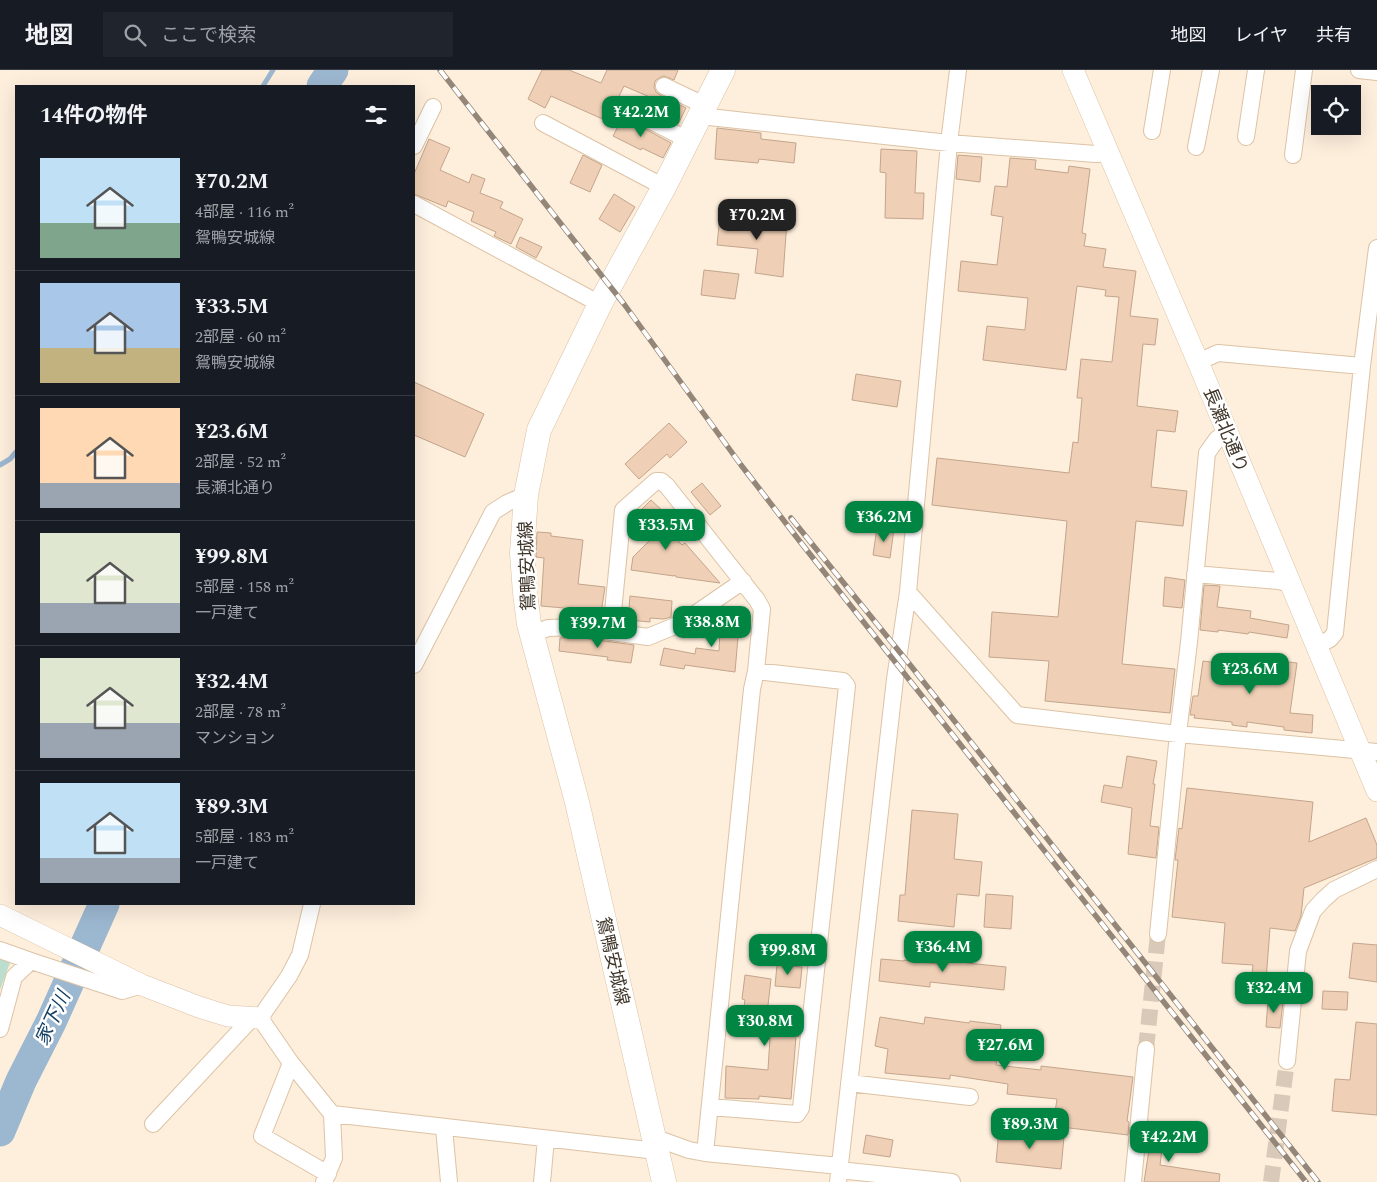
<!DOCTYPE html>
<html lang="ja">
<head>
<meta charset="utf-8">
<style>
  body { margin:0; font-family:Spectral,"Noto Sans JP",serif; background:#20242c; color:#f1f3f6; height:100vh; display:flex; flex-direction:column; font-size:19px; white-space:nowrap }
  * { box-sizing:border-box; margin:0 }
  p { font-size:16px; color:#9ea1a6 }
  .icon { flex:none; width:28px; height:28px; fill:none; stroke:currentColor; stroke-width:2; stroke-linecap:round; stroke-linejoin:round }
  .map { position:relative; flex:1; overflow:hidden }
  .details { position:absolute; left:15px; top:15px; width:400px; height:820px; display:flex; flex-direction:column; background:#171b24; border-radius:0px; box-shadow:0 5px 20px #0002 }
  .details>* { flex:none }
  .fabs { position:absolute; left:1311px; top:15px; display:grid; gap:10px }
  .fabs a { display:grid; place-items:center; width:50px; height:50px; border-radius:0px; background:#171b24; box-shadow:0 5px 20px #0002; font-size:25px }
  .price { position:absolute; translate:-50% -42px; padding:0 11px; border-radius:10px; background:#008642; color:#fff; font-size:16px; line-height:32px; filter:drop-shadow(0 1px 2px #0008) }
  .price::after { content:''; position:absolute; left:50%; top:30px; width:15px; height:11px; margin-left:-8px; background:inherit; clip-path:polygon(0 0,100% 0,50% 100%) }
  .price.active { background:#222; color:#fff }
  ul { padding:0; list-style:none }
  li { display:flex; align-items:center; gap:15px; height:125px; padding:0 25px }
  li+li { border-top:1px solid #363941 }
  li span { display:grid; place-items:center; flex:none; width:140px; height:100px; border-radius:0px; color:#555 }
  li>.icon { margin-inline-start:auto }
  span .icon { width:60px; height:60px; fill:#fffc; stroke-width:1 }
  li b { font-size:21px }
  h2 { display:flex; justify-content:space-between; align-items:center; height:60px; padding:0 25px; font-size:21px }
  header { display:flex; align-items:center; gap:30px; box-sizing:border-box; height:70px; padding:0 25px; background:#171b24; border-bottom:1px solid #363941 }
  header strong { font-size:24px }
  nav { display:flex; gap:28px; margin-inline-start:auto; font-size:18px }
  .search { width:350px; height:45px; background:#20242c; display:flex; align-items:center; gap:12px; box-sizing:border-box; padding:0 18px; border-radius:0px; color:#9ea1a6; font-size:19px }
  .map>svg:first-child { display:block }
  .green { fill:#bcdece }
  .lines { fill:none; stroke-linecap:round; stroke-linejoin:round }
  .stream { stroke:#9cb7d0; stroke-width:5 }
  .river { stroke:#9cb7d0; stroke-width:31 }
  .building { fill:#efd0b6; stroke:#c3a58c }
  .minor-tunnel { stroke:#d8c9b8; stroke-width:16; stroke-dasharray:16 8; stroke-linecap:butt }
  .minor-casing { stroke:#dcc3a5; stroke-width:18 }
  .tertiary-casing { stroke:#dcc3a5; stroke-width:22 }
  .secondary-casing { stroke:#dcc3a5; stroke-width:25 }
  .minor { stroke:#fff; stroke-width:16 }
  .tertiary { stroke:#fff; stroke-width:21 }
  .secondary { stroke:#fff; stroke-width:24 }
  .rail-casing { stroke:#948779; stroke-width:5.5 }
  .rail { stroke:#fefefe; stroke-width:4; stroke-dasharray:11; stroke-linecap:butt }
  .labels { text-anchor:middle; stroke-width:5; stroke-linejoin:round; paint-order:stroke }
  .street-label { font-size:18px; fill:#3f3529; stroke:#fefefe }
  .water-label { font-size:19px; font-style:italic; fill:#154063; stroke:#fefefe }
</style>
</head>
<body>
<header>
<strong>地図</strong>
<div class="search"><svg class="icon" aria-label="search" viewBox="0 0 24 24"><circle cx="10" cy="10" r="6"/><path d="M15 15l6 6"/></svg>ここで検索</div>
<nav><a>地図</a><a>レイヤ</a><a>共有</a></nav>
</header>
<div class="map">
<svg width="1377" height="1112" viewBox="0 0 1377 1112">
  <rect width="100%" height="100%" fill="#feeedc"/>
  <path class="green" d="M0,885L11,890L0,920Z"/>
  <g class="lines">
    <path class="stream" d="M263,16L273,0
      M0,395L10,389L16,382"/>
    <path class="river" d="M322,16L333,0
      M0,1061L21,1011L51,952L104,834"/>
  </g>
  <path class="building" d="M542,0H569L601,13L607,0H678L674,10L664,6L659,8L655,11L654,17L656,22L660,25L686,38L678,54L653,41L659,31L624,16L607,51L551,26L545,38L528,29Z
    M623,47L671,73L663,88L642,78L641,80L613,66Z
    M717,58L761,63V69L796,73L794,93L759,89L758,93L715,89Z
    M429,69L450,78L440,100L469,113L472,104L485,109L480,123L503,132L500,138L523,149L511,174L494,166L496,162L471,151L474,142L448,131L446,137L414,124V104Z
    M881,79L917,81L915,123H924L923,149L885,148L886,103L880,102Z
    M583,85L602,95L590,122L570,113Z
    M958,85L982,87L980,112L956,109Z
    M1010,88L1036,90L1035,99L1068,103L1069,96L1090,99L1082,163L1086,164L1084,176L1106,179L1103,197L1136,201L1130,246L1158,249L1155,275L1143,274L1137,336L1178,341L1175,362L1157,360L1151,417L1187,421L1183,456L1136,451L1122,594L1175,599L1170,643L1045,631L1049,591L989,587L992,542L1058,547L1067,451L932,435L937,388L1069,403L1073,372L1078,373L1082,328H1077L1081,289L1112,292L1119,227L1105,226L1106,220L1077,216L1066,300L983,290L987,256L1025,260L1028,228L958,221L961,191L997,195L1003,147L991,145L995,116L1007,117Z
    M614,124L635,137L620,162L599,149Z
    M720,146L759,150V149L787,150L783,207L755,203L758,179L717,175Z
    M520,167L542,177L536,188L516,177Z
    M704,200L739,204L735,229L701,225Z
    M856,304L901,311L897,337L852,330Z
    M414,312L484,344L465,387L414,365Z
    M669,353L687,372L670,388L667,384L639,409L625,394Z
    M702,413L721,436L710,445L691,422Z
    M651,430L666,444L659,452L682,475L685,473L720,513L676,507L675,505L674,506L631,500L633,487L653,467L633,448Z
    M877,458L894,459L890,488L873,485Z
    M537,462L551,463V466L583,470L578,514L605,517L600,550L577,547H563L564,538L541,536L544,488L536,487Z
    M1165,507L1185,510L1182,538L1163,536Z
    M1204,515L1220,516L1217,537L1251,541L1250,548L1289,555L1287,568L1249,562L1248,564L1218,560V562L1200,560Z
    M630,526L672,531L671,547L664,549L650,548V552L628,550Z
    M721,539L741,540L740,567H738L735,602L685,595L684,599L660,595L664,578L695,584L696,578L719,581Z
    M575,567L634,575L631,593L607,590L608,587L559,581L560,568Z
    M1236,589L1271,595L1272,590L1297,593L1290,643L1313,645L1312,663L1284,660V657L1247,652V657L1232,655V652L1194,648L1195,645H1190L1193,626H1198L1203,591L1235,595Z
    M1127,686L1157,691L1153,714H1155L1150,756L1159,757L1156,788L1128,784L1132,738L1101,732L1104,715L1122,718Z
    M1187,718L1313,732L1309,772L1366,748L1377,775V788L1304,818L1301,846L1295,861L1270,858L1266,910L1277,911L1276,927L1250,925L1253,895L1222,893L1225,853L1172,847L1178,790H1175L1179,758L1182,759Z
    M912,740L958,744L954,789L982,792L979,826L957,824L954,857L898,851L900,825H905Z
    M986,824L1013,826L1011,859L984,857Z
    M1353,873L1377,875V912L1349,908Z
    M939,886L967,890V893L1006,897L1004,920L930,912V917L879,911L881,889L904,891V890L938,894Z
    M777,895L802,897L800,918L775,916Z
    M745,905L771,909L767,944L801,948L799,967L796,966L791,1029L759,1026V1029L725,1028L726,996L768,1000L770,967L740,963L745,930L742,929Z
    M1323,921L1348,922L1347,940L1322,939Z
    M1268,931L1283,932L1280,958L1266,957Z
    M880,947L924,954L925,947L969,953L970,951L1001,955L996,995L1041,1000V996L1133,1007L1127,1051L1129,1052L1128,1065L1053,1056L1057,1029L1007,1024L1008,1014L950,1005V1009L885,1003L888,979L875,976Z
    M1356,952L1377,954V1045L1332,1041L1335,1009L1350,1010Z
    M1149,1054L1165,1056L1160,1095L1220,1104L1219,1112H1144L1149,1080H1146Z
    M999,1060L1064,1067L1061,1099L996,1092Z
    M866,1065L893,1070L890,1087L863,1083Z"/>
  <g class="lines">
    <path class="minor-tunnel" d="M1146,979L1158,864
      M1271,1112L1287,991"/>
    <g class="minor-casing">
      <path id="minor" d="M1359,0L1377,2
        M664,16L706,36
        M700,46L949,73L1096,84L1108,83
        M645,48L688,70
        M543,53L664,117
        M1152,61L1162,0
        M1246,67L1256,0
        M414,76L433,37
        M1196,77L1211,0
        M1293,85L1304,0
        M414,134L600,234
        M1198,292L1218,283L1362,296
        M1195,504L1279,511L1290,514
        M908,522L1017,645L1178,664L1377,682
        M611,562L623,440L656,411H661L667,416L757,530L762,539L756,601L752,619L705,1083
        M532,564L548,558L576,557L648,567L682,553L743,511
        M1317,576L1330,569L1335,563L1362,296L1377,178
        M414,595L493,442L507,433L526,425
        M312,834L300,885L289,906L260,948L291,993L332,1044L334,1088L324,1112
        M1158,864L1178,664L1189,572L1207,383L1217,369L1227,362
        M0,880L31,891
        M0,959L14,907L31,891L122,921L142,915
        M1287,991L1298,881L1313,841L1323,830L1334,820L1377,799
        M291,993L262,1066L328,1104
        M849,1013L970,1027
        M710,1037L797,1044L801,1038L847,616L843,611L756,601
        M332,1044L657,1081
        M153,1054L253,947
        M444,1058L449,1112
        M653,1067L689,1080L705,1083L840,1096
        M839,1100L952,1112
        M542,1112L546,1069
        M838,1112L895,609L908,522L949,73L958,0
        M1133,1112L1146,979"/>
    </g>
    <g class="tertiary-casing">
      <path id="tertiary" d="M1073,0L1198,292L1377,721
        M0,845L142,915L199,937L228,946L260,948"/>
    </g>
    <g class="secondary-casing">
      <path id="secondary" d="M664,1112L577,732L529,554L525,523L522,483L526,425L539,360L600,234L664,117L723,0"/>
    </g>
    <use href="#minor" class="minor"/>
    <use href="#tertiary" class="tertiary"/>
    <use href="#secondary" class="secondary"/>
    <g class="rail-casing">
      <path id="rail" d="M440,0L624,234L741,395L798,469L1306,1112
        M791,448L911,596L1318,1112"/>
    </g>
    <use href="#rail" class="rail"/>
  </g>
  <g class="labels">
    <g class="street-label">
      <text transform="translate(1226 360) rotate(68)" y="6">長瀬北通り</text>
      <text transform="translate(527 496) rotate(-92)" y="6">鴛鴨安城線</text>
      <text transform="translate(613 891) rotate(77)" y="6">鴛鴨安城線</text>
    </g>
    <g class="water-label">
      <text transform="translate(52 948) rotate(-65)" y="7">家下川</text>
    </g>
  </g>
</svg>
<div class="fabs">
<a><svg class="icon" aria-label="locate" viewBox="0 0 24 24"><circle cx="12" cy="12" r="6"/><path d="M12 2v4M12 18v4M2 12h4M18 12h4"/></svg></a>
</div>
<b class="price" style="left:641px;top:68px">¥42.2M</b>
<b class="price active" style="left:757px;top:171px">¥70.2M</b>
<b class="price" style="left:884px;top:473px">¥36.2M</b>
<b class="price" style="left:666px;top:481px">¥33.5M</b>
<b class="price" style="left:712px;top:578px">¥38.8M</b>
<b class="price" style="left:598px;top:579px">¥39.7M</b>
<b class="price" style="left:1250px;top:625px">¥23.6M</b>
<b class="price" style="left:943px;top:903px">¥36.4M</b>
<b class="price" style="left:788px;top:906px">¥99.8M</b>
<b class="price" style="left:1274px;top:944px">¥32.4M</b>
<b class="price" style="left:765px;top:977px">¥30.8M</b>
<b class="price" style="left:1005px;top:1001px">¥27.6M</b>
<b class="price" style="left:1030px;top:1080px">¥89.3M</b>
<b class="price" style="left:1169px;top:1093px">¥42.2M</b>
<section class="details">
<h2>14件の物件<svg class="icon" aria-label="filters" viewBox="0 0 24 24"><path d="M4 7h16M4 17h16"/><circle cx="9" cy="7" r="2"/><circle cx="15" cy="17" r="2"/></svg></h2>
<ul>
<li><span style="background:linear-gradient(#bfe0f5 65%,#7fa58c 0)"><svg class="icon" aria-label="home" viewBox="0 0 24 24"><path d="M3 11l9-7 9 7M6 9v11h12V9"/></svg></span><div><b>¥70.2M</b><p>4部屋 · 116 m²</p><p>鴛鴨安城線</p></div></li>
<li><span style="background:linear-gradient(#a9c7e8 65%,#c2b280 0)"><svg class="icon" aria-label="home" viewBox="0 0 24 24"><path d="M3 11l9-7 9 7M6 9v11h12V9"/></svg></span><div><b>¥33.5M</b><p>2部屋 · 60 m²</p><p>鴛鴨安城線</p></div></li>
<li><span style="background:linear-gradient(#ffd9b3 75%,#9aa5b1 0)"><svg class="icon" aria-label="home" viewBox="0 0 24 24"><path d="M3 11l9-7 9 7M6 9v11h12V9"/></svg></span><div><b>¥23.6M</b><p>2部屋 · 52 m²</p><p>長瀬北通り</p></div></li>
<li><span style="background:linear-gradient(#dfe7d0 70%,#9aa5b1 0)"><svg class="icon" aria-label="home" viewBox="0 0 24 24"><path d="M3 11l9-7 9 7M6 9v11h12V9"/></svg></span><div><b>¥99.8M</b><p>5部屋 · 158 m²</p><p>一戸建て</p></div></li>
<li><span style="background:linear-gradient(#dfe7d0 65%,#9aa5b1 0)"><svg class="icon" aria-label="home" viewBox="0 0 24 24"><path d="M3 11l9-7 9 7M6 9v11h12V9"/></svg></span><div><b>¥32.4M</b><p>2部屋 · 78 m²</p><p>マンション</p></div></li>
<li><span style="background:linear-gradient(#bfe0f5 75%,#9aa5b1 0)"><svg class="icon" aria-label="home" viewBox="0 0 24 24"><path d="M3 11l9-7 9 7M6 9v11h12V9"/></svg></span><div><b>¥89.3M</b><p>5部屋 · 183 m²</p><p>一戸建て</p></div></li>
</ul>
</section>
</div>
</body>
</html>
